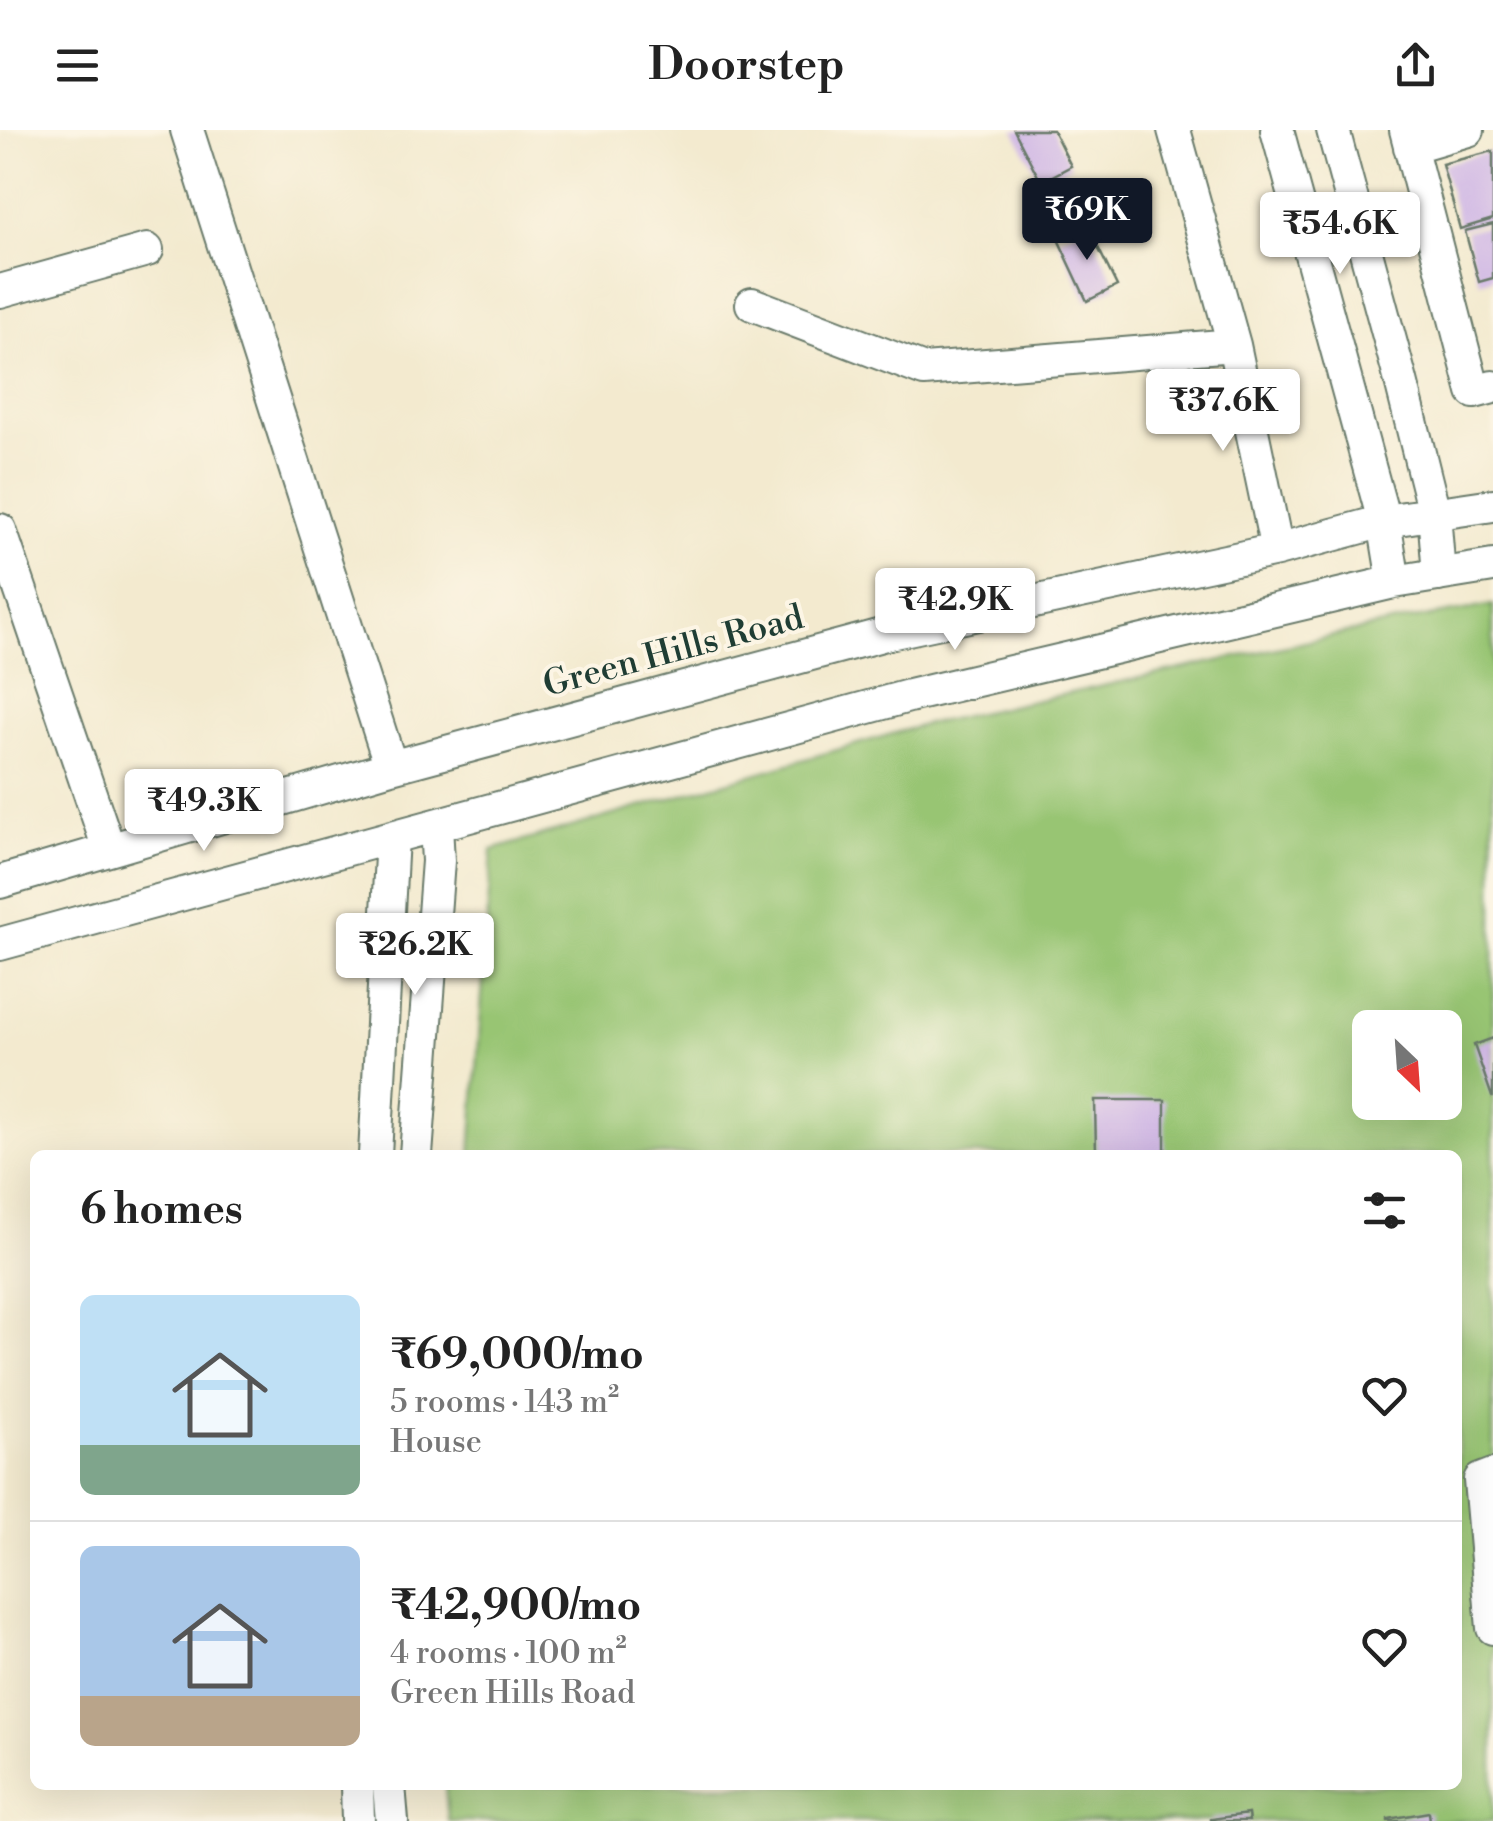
<!DOCTYPE html>
<html lang="en">
<head>
<meta charset="utf-8">
<style>
  body { margin:0; font-family:"Libre Bodoni",serif; background:#f2f2f2; color:#222; height:100vh; display:flex; flex-direction:column; font-size:38px; white-space:nowrap }
  * { box-sizing:border-box; margin:0 }
  p { font-size:32px; color:#767676 }
  .icon { flex:none; width:55px; height:55px; fill:none; stroke:currentColor; stroke-width:2; stroke-linecap:round; stroke-linejoin:round }
  .map { position:relative; flex:1; overflow:hidden }
  .side { position:absolute; left:30px; top:1020px; width:1432px; height:640px; display:flex; flex-direction:column; background:#fff; border-radius:15px; box-shadow:0 10px 40px #0002 }
  .side>* { flex:none }
  .needle { width:65px; rotate:155deg }
  .buttons { position:absolute; left:1352px; top:880px; display:grid; gap:20px }
  .buttons a { display:grid; place-items:center; width:110px; height:110px; border-radius:15px; background:#fff; box-shadow:0 10px 40px #0002; font-size:50px }
  .price { position:absolute; translate:-50% -85px; padding:0 22px; border-radius:10px; background:#fff; color:#222; font-size:32px; line-height:65px; filter:drop-shadow(0 2px 5px #0008) }
  .price::after { content:''; position:absolute; left:50%; top:60px; width:30px; height:22px; margin-left:-15px; background:inherit; clip-path:polygon(0 0,100% 0,50% 100%) }
  .price.active { background:#111827; color:#fff }
  ul { padding:0; list-style:none }
  li { display:flex; align-items:center; gap:30px; height:250px; padding:0 50px }
  li+li { border-top:2px solid #e0e0e0 }
  li span { display:grid; place-items:center; flex:none; width:280px; height:200px; border-radius:15px; color:#555 }
  li>.icon { margin-inline-start:auto }
  span .icon { width:120px; height:120px; fill:#fffc; stroke-width:1 }
  li b { font-size:42px }
  h2 { display:flex; justify-content:space-between; align-items:center; height:120px; padding:0 50px; font-size:42px }
  header { display:flex; justify-content:space-between; align-items:center; height:130px; padding:0 50px; background:#fff; font-size:45px; font-weight:600 }
  .map>svg:first-child { display:block }
  .green { fill:#98c573; stroke:#5c8154; stroke-width:2.5; fill-rule:evenodd }
  .building { fill:#d1b9e5 }
  .lines { fill:none; stroke-linecap:round; stroke-linejoin:round }
  .minor-casing { stroke:#697a6a; stroke-width:36 }
  .minor { stroke:#fff; stroke-width:32 }
  .labels { text-anchor:middle; stroke-width:8; stroke-linejoin:round; paint-order:stroke }
  .street-label { font-size:35px; fill:#1f3d34; stroke:#fcf5e5 }
</style>
</head>
<body>
<header><svg class="icon" aria-label="menu" viewBox="0 0 24 24"><path d="M4 6h16M4 12h16M4 18h16"/></svg>Doorstep<svg class="icon" aria-label="share" viewBox="0 0 24 24"><path d="M12 15V3M7 8l5-5 5 5M5 13v7h14v-7"/></svg></header>
<div class="map">
<svg width="1493" height="1691" viewBox="0 0 1493 1691">
  <rect width="100%" height="100%" fill="#fcf5e5"/>
  <filter id="ink" filterUnits="userSpaceOnUse"><feTurbulence type="fractalNoise" baseFrequency=".01" numOctaves="2"/><feDisplacementMap in="SourceGraphic" scale="20" xChannelSelector="R" yChannelSelector="G"/><feConvolveMatrix kernelMatrix="1 2 1 2 8 2 1 2 1" color-interpolation-filters="sRGB"/></filter>
  <filter id="wash" filterUnits="userSpaceOnUse"><feTurbulence type="fractalNoise" baseFrequency=".0048" numOctaves="4" result="noise"/><feDisplacementMap in="SourceGraphic" scale="40" xChannelSelector="R" yChannelSelector="G"/><feGaussianBlur stdDeviation="2.25" result="paint"/><feColorMatrix in="noise" values="0 0 0 0 0 0 0 0 0 0 0 0 0 0 0 0 0 1.4 0 .05"/><feComposite in="paint" operator="in"/></filter>
  <g filter="url(#wash)">
    <rect width="100%" height="100%" fill="#f3eacf"/>
    <path class="green" d="M1493,475V1691H448L445,1655H1458V1025H471L492,720L923,595L1392,493ZM1370,898H1445V972H1370Z"/>
    <g id="blocks">
      <path class="building" d="M1014,0H1053L1071,36L1041,52Z
        M1493,21V89L1460,99L1442,34Z
        M1493,94V148L1479,152L1465,101Z
        M1087,95L1117,156L1087,171L1058,109Z
        M1493,908V967H1492L1474,915Z
        M1095,970H1165V1025H1096Z
        M1429,1682L1430,1691H1388V1689Z
        M1248,1684L1249,1691H1211V1689Z"/>
    </g>
  </g>
  <g filter="url(#ink)">
    <use href="#blocks" fill-opacity="0" stroke="#697a6a" stroke-width="2.5"/>
    <g class="lines">
      <g class="minor-casing">
        <path id="minor" d="M187,0L391,637
          M1174,0L1234,215L1277,420
          M1277,0L1384,391L1394,452
          M1333,0L1401,251L1434,383L1439,445
          M1406,0L1474,262L1493,257
          M1410,17L1468,0
          M0,161L147,120
          M752,174L924,240L1234,215
          M0,400L109,719
          M0,752L391,637L889,503L1277,420L1384,391L1493,375
          M0,814L909,566L1394,452L1493,436
          M375,1025L392,707
          M416,1025L438,731L436,696
          M1493,1345L1480,1350L1493,1498
          M357,1655L358,1691
          M389,1655L392,1691"/>
      </g>
      <use href="#minor" class="minor"/>
    </g>
  </g>
  <g class="labels">
    <g class="street-label">
      <text transform="translate(673 520) rotate(-15)" y="12">Green Hills Road</text>
    </g>
  </g>
</svg>
<div class="buttons">
<a><svg class="needle" viewBox="-14 -14 28 28"><path d="M0-13l5 13h-10z" fill="#e53935"/><path d="M0 13l5-13h-10z" fill="#767676"/></svg></a>
</div>
<b class="price active" style="left:1087px;top:133px">₹69K</b>
<b class="price" style="left:1340px;top:147px">₹54.6K</b>
<b class="price" style="left:1223px;top:324px">₹37.6K</b>
<b class="price" style="left:955px;top:523px">₹42.9K</b>
<b class="price" style="left:204px;top:724px">₹49.3K</b>
<b class="price" style="left:415px;top:868px">₹26.2K</b>
<section class="side">
<h2>6 homes<svg class="icon" aria-label="filters" viewBox="0 0 24 24"><path d="M4 7h16M4 17h16"/><circle cx="9" cy="7" r="2"/><circle cx="15" cy="17" r="2"/></svg></h2>
<ul>
<li><span style="background:linear-gradient(#bfe0f5 75%,#7fa58c 0)"><svg class="icon" aria-label="home" viewBox="0 0 24 24"><path d="M3 11l9-7 9 7M6 9v11h12V9"/></svg></span><div><b>₹69,000/mo</b><p>5 rooms · 143 m²</p><p>House</p></div><svg class="icon" aria-label="heart" viewBox="0 0 24 24"><path d="M12 20l-8-8c-3-5 5-10 8-4 3-6 11-1 8 4z"/></svg></li>
<li><span style="background:linear-gradient(#a9c7e8 75%,#b9a48a 0)"><svg class="icon" aria-label="home" viewBox="0 0 24 24"><path d="M3 11l9-7 9 7M6 9v11h12V9"/></svg></span><div><b>₹42,900/mo</b><p>4 rooms · 100 m²</p><p>Green Hills Road</p></div><svg class="icon" aria-label="heart" viewBox="0 0 24 24"><path d="M12 20l-8-8c-3-5 5-10 8-4 3-6 11-1 8 4z"/></svg></li>
</ul>
</section>
</div>
</body>
</html>
